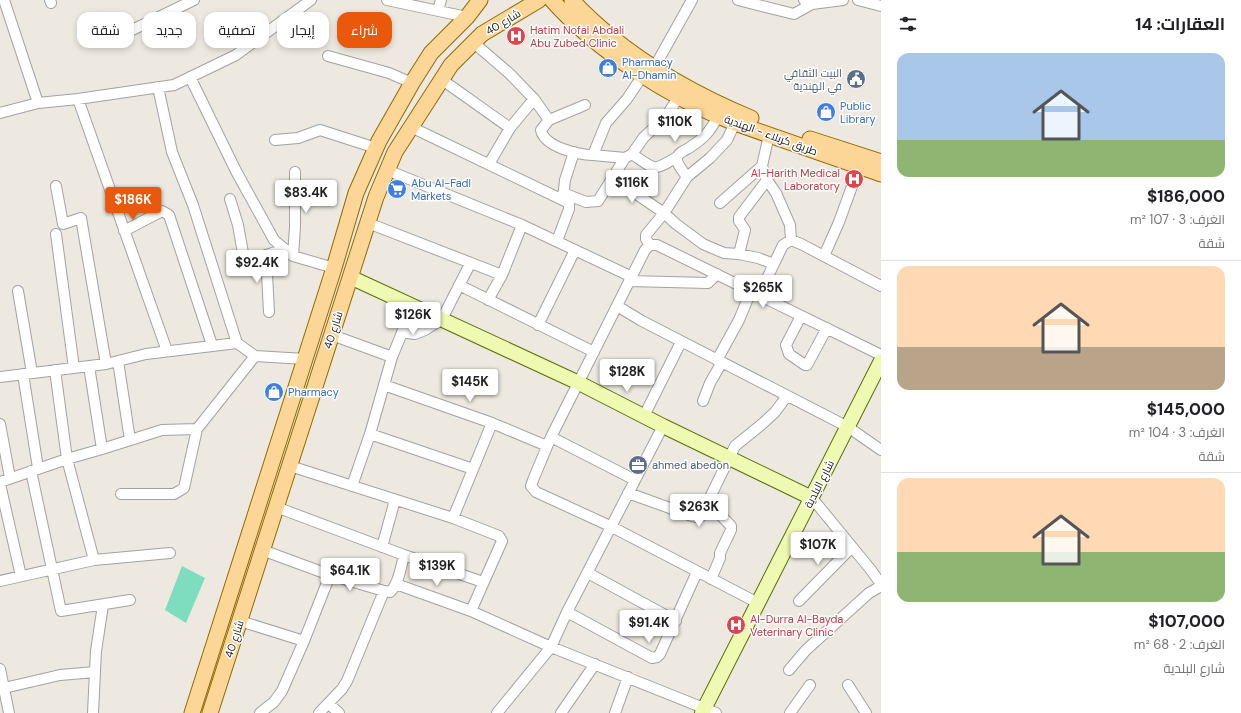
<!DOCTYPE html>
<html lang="ar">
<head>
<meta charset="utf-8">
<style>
  body { margin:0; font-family:"DM Sans",Cairo,sans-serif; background:#f2f2f2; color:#202124; direction:rtl; height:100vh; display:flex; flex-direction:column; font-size:15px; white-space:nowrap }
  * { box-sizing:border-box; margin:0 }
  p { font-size:13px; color:#757577 }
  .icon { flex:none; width:22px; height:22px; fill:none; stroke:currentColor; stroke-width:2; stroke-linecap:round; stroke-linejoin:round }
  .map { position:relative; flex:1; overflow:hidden; direction:ltr }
  .panel { display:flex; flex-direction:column; background:#fff; width:360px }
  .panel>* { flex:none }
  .hud { position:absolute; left:12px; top:12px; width:380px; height:36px; direction:rtl; display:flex; gap:8px }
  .price { position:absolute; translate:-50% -34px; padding:0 9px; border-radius:4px; background:#fff; color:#222; font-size:13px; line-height:26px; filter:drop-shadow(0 1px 2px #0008) }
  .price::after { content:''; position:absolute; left:50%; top:24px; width:12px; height:9px; margin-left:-6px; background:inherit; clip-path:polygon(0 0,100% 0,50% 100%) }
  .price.selected { background:#ea580c; color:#fff }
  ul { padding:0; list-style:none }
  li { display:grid; align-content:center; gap:8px; height:212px; padding:0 16px }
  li+li { border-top:1px solid #e0e0e0 }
  li span { display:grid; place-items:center; height:124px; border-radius:12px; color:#555 }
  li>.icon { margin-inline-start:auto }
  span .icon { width:72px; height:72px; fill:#fffc; stroke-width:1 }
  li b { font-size:17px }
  h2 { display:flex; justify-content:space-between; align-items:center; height:48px; padding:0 16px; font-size:17px }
  .chip { padding:0 14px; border-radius:12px; background:#fff; box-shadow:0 2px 6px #0003; font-size:14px; line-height:36px }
  .chip.selected { background:#ea580c; color:#fff }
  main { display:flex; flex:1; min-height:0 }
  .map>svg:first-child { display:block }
  .pitch { fill:#7dddbe }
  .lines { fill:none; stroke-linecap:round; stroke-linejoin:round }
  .street-casing { stroke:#a2a2a2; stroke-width:12 }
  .secondary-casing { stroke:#5c6f05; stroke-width:16 }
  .primary-casing { stroke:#916a01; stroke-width:17 }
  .street { stroke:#fff; stroke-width:10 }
  .secondary { stroke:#f0f9b2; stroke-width:14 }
  .primary { stroke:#fbd696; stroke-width:15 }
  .labels { text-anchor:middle; stroke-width:3; stroke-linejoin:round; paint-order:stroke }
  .street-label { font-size:11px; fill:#1b1b1b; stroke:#fff }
  .health-label { font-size:11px; fill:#be3a42; stroke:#fff; text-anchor:start }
  .shop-label { font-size:11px; fill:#366cbe; stroke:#fff; text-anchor:start }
  .service-label { font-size:11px; fill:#4e5e75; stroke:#fff; text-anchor:end }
</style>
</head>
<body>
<main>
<section class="panel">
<h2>العقارات: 14<svg class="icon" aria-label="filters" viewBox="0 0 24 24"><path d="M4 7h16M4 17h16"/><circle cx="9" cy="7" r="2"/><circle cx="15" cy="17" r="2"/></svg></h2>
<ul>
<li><span style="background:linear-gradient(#a9c7e8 70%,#8fb573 0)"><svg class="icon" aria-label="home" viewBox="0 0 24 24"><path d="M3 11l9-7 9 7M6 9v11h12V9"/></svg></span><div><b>$186,000</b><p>الغرف: 3 · 107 m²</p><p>شقة</p></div></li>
<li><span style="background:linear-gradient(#ffd9b3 65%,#b9a48a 0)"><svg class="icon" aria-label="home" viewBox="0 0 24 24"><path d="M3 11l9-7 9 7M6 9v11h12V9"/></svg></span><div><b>$145,000</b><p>الغرف: 3 · 104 m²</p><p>شقة</p></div></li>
<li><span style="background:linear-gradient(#ffd9b3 60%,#8fb573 0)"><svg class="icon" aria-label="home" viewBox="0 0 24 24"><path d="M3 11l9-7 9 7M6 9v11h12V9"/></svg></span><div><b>$107,000</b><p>الغرف: 2 · 68 m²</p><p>شارع البلدية</p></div></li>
</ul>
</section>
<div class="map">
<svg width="881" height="713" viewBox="0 0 881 713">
  <rect width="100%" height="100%" fill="#ede9e0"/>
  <path class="pitch" d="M182,566L205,578L186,623L165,610Z"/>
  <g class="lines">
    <g class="street-casing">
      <path id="street" d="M4,0L38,103
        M50,0L51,3
        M387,0L467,17
        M738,0L794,14L812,4
        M804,0L812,4L843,0
        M858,0L881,6
        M438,10L441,0
        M130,31L194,0
        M474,43L510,74L534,99L549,120
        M328,56L389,73L412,83
        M654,68L692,0
        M190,77L236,171L274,240L293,256L334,268
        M441,79L510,128
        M158,87L172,152L193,205L237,343
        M78,99L167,351
        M585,105L549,120L541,130C544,147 579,155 593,155L606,123L627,99L643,75
        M0,113L38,103L78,99L174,85L236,55L311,0
        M411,127L569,203V209L557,241
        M769,135L762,166L767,180L776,193L790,225L791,240
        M275,140L298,138L320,130L376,148
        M632,154C656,170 652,172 677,157
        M593,155L625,158
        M489,164L510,128L534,99
        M387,170L522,225L632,277
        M687,177C684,172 676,164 677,158C678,153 685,150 689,148C704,138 710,132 718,116
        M613,178L664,213L676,224L703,244L724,253L739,254L758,258L774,264
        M56,186L63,224L81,218L106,364
        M563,193L586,202L598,201L625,158L632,154L644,137L666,117L679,96
        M230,199L238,225L243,253L251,260L285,249
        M563,199L565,180L574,152
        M720,203L762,166
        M368,223L502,275
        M124,231L162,211L169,215L212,345
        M56,234L74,368
        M650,245L646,239V235L664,213L687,177L710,158L727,140L735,123
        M739,254L745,230L739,221V217L767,180
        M266,255L269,312
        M293,256L295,227V172
        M824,256L839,222L859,167
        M629,281L708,283L717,274
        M459,285L594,352
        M18,291L32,373
        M759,295L783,245L791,240L801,244L881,286
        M488,300L502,275L522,225
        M617,306L642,321L848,427L881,450
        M801,316L786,345L789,354L805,365H807L827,328
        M538,325L575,250
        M402,332L415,334L425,330L442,319L470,264
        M332,335L392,357
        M717,360L739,320L751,291
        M118,361L130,440
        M89,366L102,449
        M55,370L67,459L94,560L170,553
        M23,374L38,468
        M0,377L106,364L146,354L237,343L255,356L305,359
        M384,385L492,423L547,446
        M703,401L710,383L722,362
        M644,416L681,342
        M0,424L10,478
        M370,434L473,469
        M551,437L635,480
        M290,466L453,518L499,536L502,541L471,611
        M31,471L61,611L130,600
        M0,482L67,459L102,449L162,430L197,429L255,356
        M0,484L21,576
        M352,486L370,434L392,357L413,306
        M628,493L692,516L697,517L701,516L735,446L761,425L775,412L787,396
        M121,494H174L184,488L197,429
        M812,498L871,570L881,584
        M708,502L731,526V530L720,553V558L711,579
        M276,507L404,555L483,582
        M453,518L492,423
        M382,547L395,500
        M262,550L330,575L384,591L390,592C399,584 401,566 404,555
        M588,573L676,621
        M0,581L94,560
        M396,584L471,611L551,647L716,713
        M799,601L852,547
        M758,603L610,526L536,492L531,486L533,480L551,437L645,250L650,245H657L881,355
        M567,612L652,658L657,657L660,654L697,572
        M240,621L304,641
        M0,669L9,713
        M789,670L806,650L869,593L881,586
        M848,685L866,713
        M4,688L60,675L95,672
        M329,704L339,713
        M93,713L96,651L103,605
        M260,713L274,702L282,691L304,641L330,575
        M319,713L342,689L347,681L384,591
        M497,713L551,647L567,612L663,426
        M561,713L595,664
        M615,713L628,677
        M790,713L810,685"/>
    </g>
    <g class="secondary-casing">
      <path id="secondary" d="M350,277L579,383L663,426L812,498
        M702,713L881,361"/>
    </g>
    <g class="primary-casing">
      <path id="primary" d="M552,0C598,52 671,98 735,123L881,174
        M572,0C583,13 597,25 610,36C653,71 700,97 751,118
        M810,139L881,162
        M192,713L334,268L356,193L379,141L412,83L431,53L467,17L480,0
        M210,713L376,197L395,152L451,65L482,34L539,0"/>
    </g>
    <use href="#street" class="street"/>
    <use href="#secondary" class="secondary"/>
    <use href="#primary" class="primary"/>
  </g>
  <defs>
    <g id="hospital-disc" transform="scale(1)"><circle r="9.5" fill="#e0444e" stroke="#fff"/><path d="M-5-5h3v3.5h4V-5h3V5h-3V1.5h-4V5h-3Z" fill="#fff"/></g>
    <g id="shop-disc" transform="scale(1)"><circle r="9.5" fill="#3f7fe0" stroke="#fff"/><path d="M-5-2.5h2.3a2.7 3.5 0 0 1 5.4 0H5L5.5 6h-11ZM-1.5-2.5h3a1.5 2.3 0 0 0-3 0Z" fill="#fff"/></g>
    <g id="civic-disc" transform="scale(1)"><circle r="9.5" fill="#5c6f8a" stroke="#fff"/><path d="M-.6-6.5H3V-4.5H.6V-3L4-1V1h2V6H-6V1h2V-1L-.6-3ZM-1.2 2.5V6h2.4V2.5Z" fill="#fff"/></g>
    <g id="supermarket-disc" transform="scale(1)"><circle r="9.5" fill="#3f7fe0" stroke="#fff"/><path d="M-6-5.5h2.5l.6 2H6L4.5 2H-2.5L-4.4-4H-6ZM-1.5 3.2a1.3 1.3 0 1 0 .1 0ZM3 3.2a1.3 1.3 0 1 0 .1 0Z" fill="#fff"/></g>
    <g id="office-disc" transform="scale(1)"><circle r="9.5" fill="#5c6f8a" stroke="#fff"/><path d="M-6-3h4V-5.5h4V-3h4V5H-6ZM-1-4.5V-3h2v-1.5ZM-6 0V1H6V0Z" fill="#fff"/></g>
  </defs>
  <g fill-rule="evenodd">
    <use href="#hospital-disc" x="516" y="36"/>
    <use href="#shop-disc" x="608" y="68"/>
    <use href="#civic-disc" x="856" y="79"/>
    <use href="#shop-disc" x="826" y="112"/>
    <use href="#hospital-disc" x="854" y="179"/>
    <use href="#supermarket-disc" x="397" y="189"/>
    <use href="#shop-disc" x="274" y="392"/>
    <use href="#office-disc" x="638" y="465"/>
    <use href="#hospital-disc" x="736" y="625"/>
  </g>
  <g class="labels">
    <g class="street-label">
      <text transform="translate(503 22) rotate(-31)" y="4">شارع 40</text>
      <text transform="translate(771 135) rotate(20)" y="4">طريق كربلاء - الهندية</text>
      <text transform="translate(333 330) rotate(-72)" y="4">شارع 40</text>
      <text transform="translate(819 484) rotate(-63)" y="4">شارع البلدية</text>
      <text transform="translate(234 639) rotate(-72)" y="4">شارع 40</text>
    </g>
    <g class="health-label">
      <text x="530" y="34">Hatim Nofal Abdali<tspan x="530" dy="13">Abu Zubed Clinic</tspan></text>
      <text x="840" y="177" text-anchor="end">Al-Harith Medical<tspan x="840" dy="13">Laboratory</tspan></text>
      <text x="750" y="623">Al-Durra Al-Bayda<tspan x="750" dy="13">Veterinary Clinic</tspan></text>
    </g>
    <g class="shop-label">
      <text x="622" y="66">Pharmacy<tspan x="622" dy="13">Al-Dhamin</tspan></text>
      <text x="840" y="110">Public<tspan x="840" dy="13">Library</tspan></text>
      <text x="411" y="187">Abu Al-Fadl<tspan x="411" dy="13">Markets</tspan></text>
      <text x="288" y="396">Pharmacy</text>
    </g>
    <g class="service-label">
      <text x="842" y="77">البيت الثقافي<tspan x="842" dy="13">في الهندية</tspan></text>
      <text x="652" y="469" text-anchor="start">ahmed abedon</text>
    </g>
  </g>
</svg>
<b class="price" style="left:675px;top:143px">$110K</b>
<b class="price" style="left:632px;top:204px">$116K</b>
<b class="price" style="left:306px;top:214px">$83.4K</b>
<b class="price selected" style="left:133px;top:221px">$186K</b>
<b class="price" style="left:257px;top:284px">$92.4K</b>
<b class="price" style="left:763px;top:309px">$265K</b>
<b class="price" style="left:413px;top:336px">$126K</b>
<b class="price" style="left:627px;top:393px">$128K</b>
<b class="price" style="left:470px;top:403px">$145K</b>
<b class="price" style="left:699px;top:528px">$263K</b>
<b class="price" style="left:818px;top:566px">$107K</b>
<b class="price" style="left:437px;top:587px">$139K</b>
<b class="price" style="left:350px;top:592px">$64.1K</b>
<b class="price" style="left:649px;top:644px">$91.4K</b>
<div class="hud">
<a class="chip selected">شراء</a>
<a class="chip">إيجار</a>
<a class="chip">تصفية</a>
<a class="chip">جديد</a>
<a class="chip">شقة</a>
</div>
</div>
</main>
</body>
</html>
